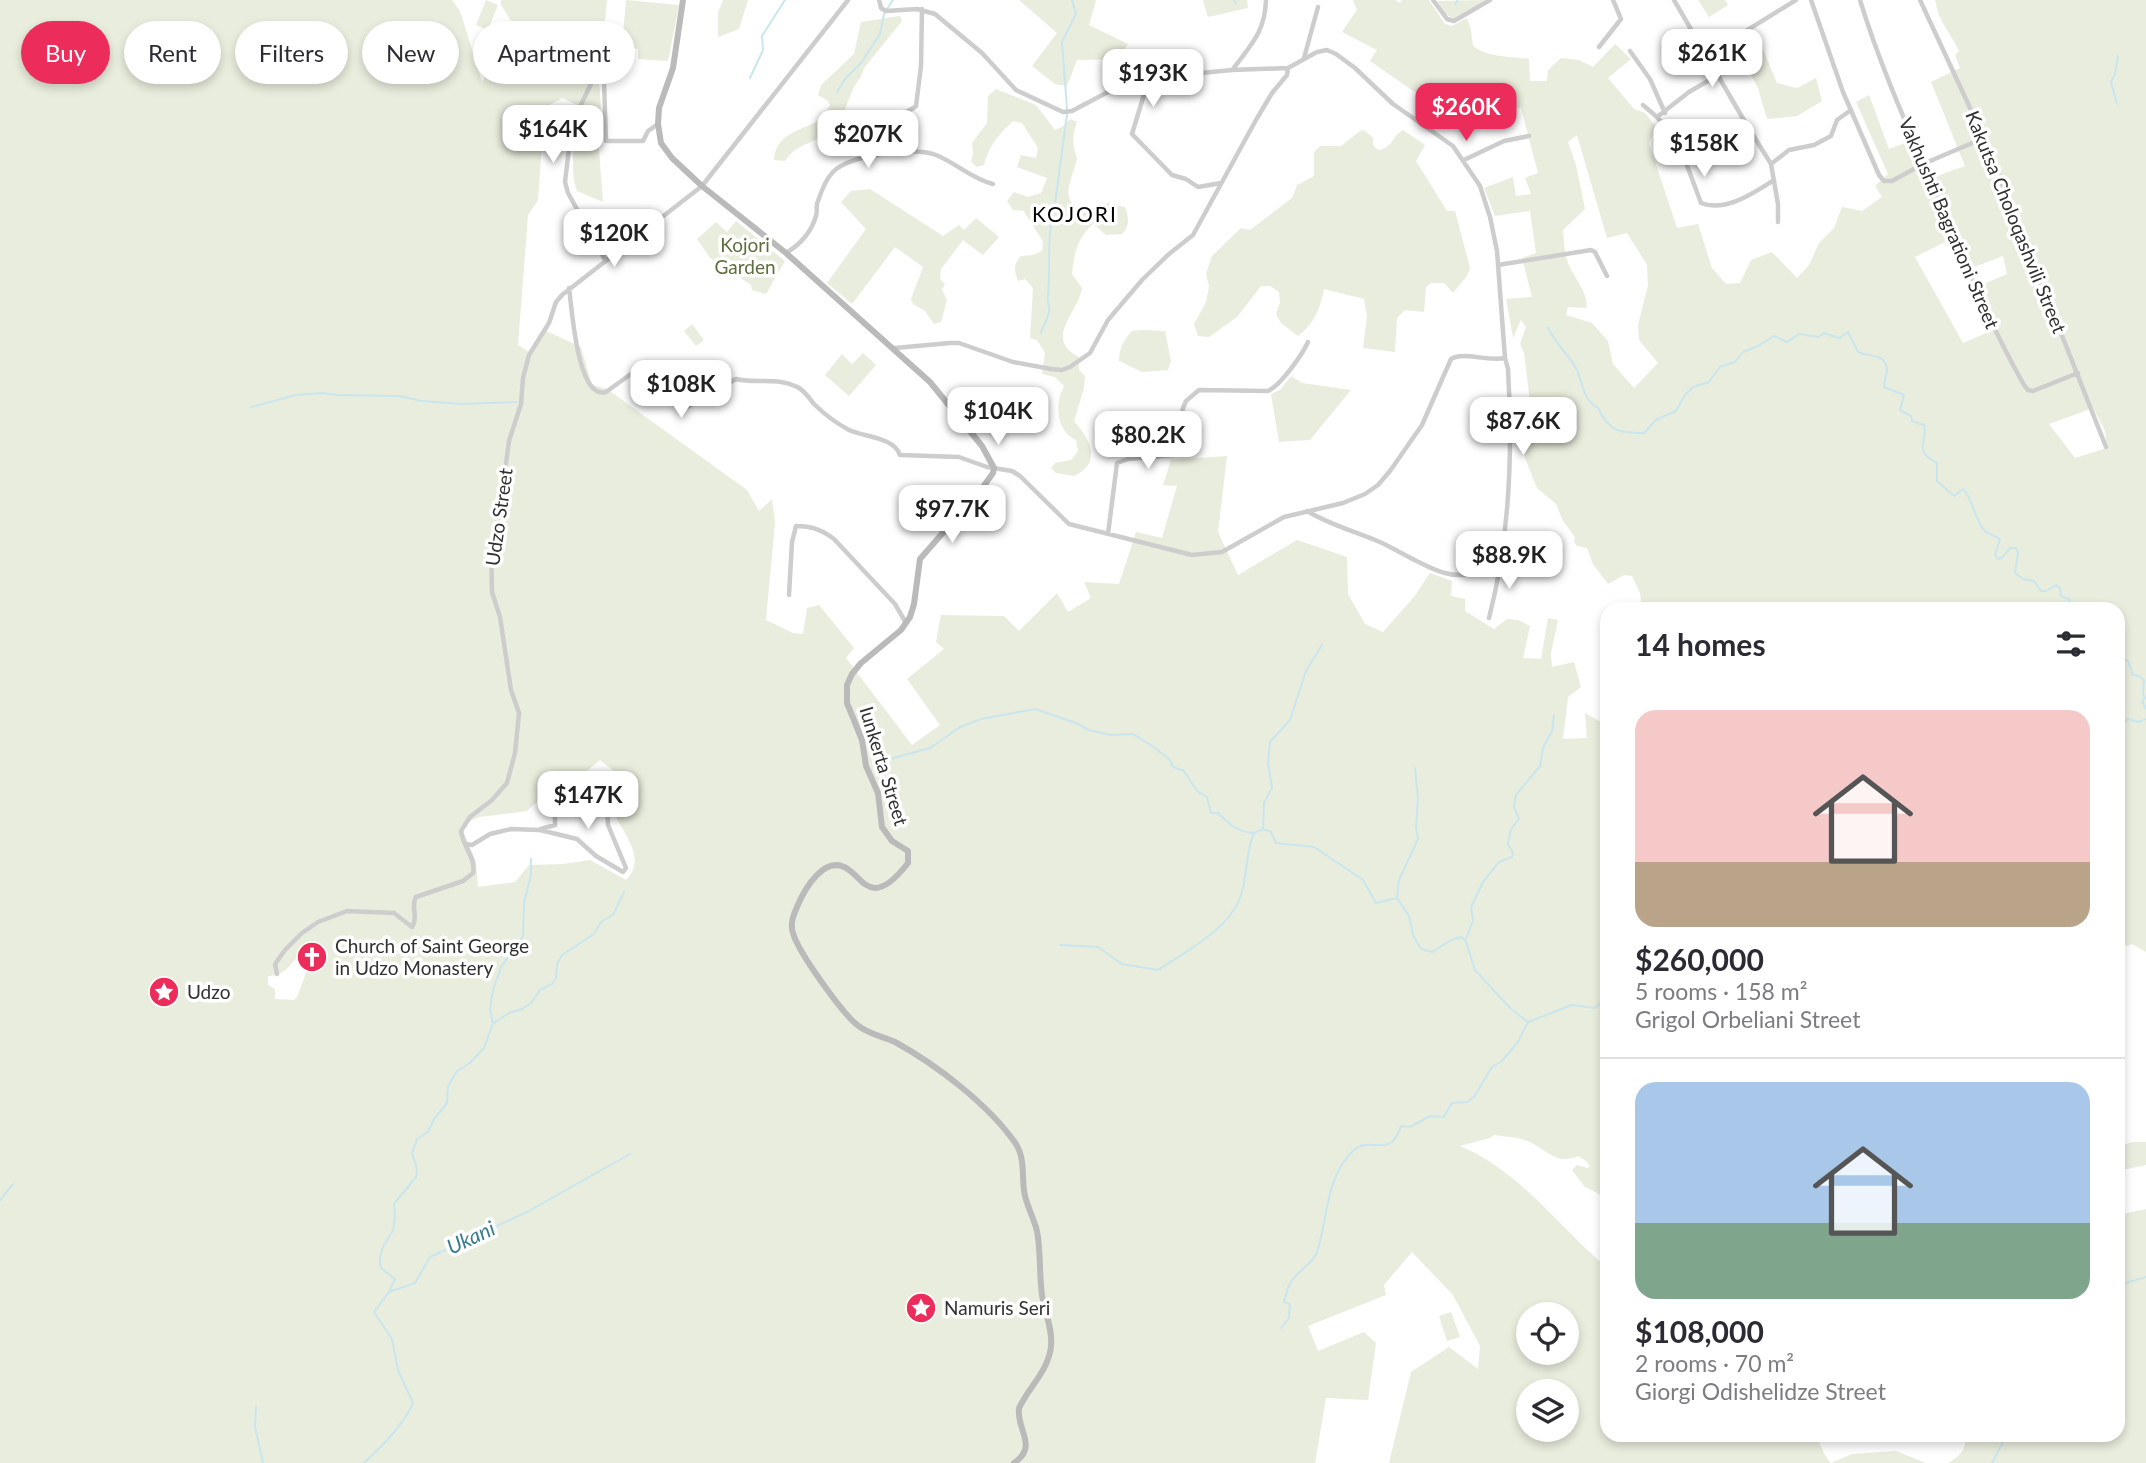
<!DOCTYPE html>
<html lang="en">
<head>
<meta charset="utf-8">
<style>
  body { margin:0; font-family:Lato,sans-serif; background:#f2f2f3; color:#2b2b33; height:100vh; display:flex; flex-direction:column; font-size:26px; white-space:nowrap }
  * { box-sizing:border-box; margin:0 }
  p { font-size:23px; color:#7c7c81 }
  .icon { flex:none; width:38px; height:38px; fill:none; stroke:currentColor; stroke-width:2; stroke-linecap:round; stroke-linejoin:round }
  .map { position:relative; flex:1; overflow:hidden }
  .sheet { position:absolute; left:1600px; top:602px; width:525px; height:840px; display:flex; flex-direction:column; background:#fff; border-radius:21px; box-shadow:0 4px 10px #0003 }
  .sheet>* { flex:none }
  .hud { position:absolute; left:21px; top:21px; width:665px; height:63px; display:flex; gap:14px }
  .buttons { position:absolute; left:1516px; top:1302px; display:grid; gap:14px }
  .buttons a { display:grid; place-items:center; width:63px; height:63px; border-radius:50%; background:#fff; box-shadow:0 4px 10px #0003; font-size:35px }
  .price { position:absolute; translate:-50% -60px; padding:0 16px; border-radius:14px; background:#fff; color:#222; font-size:23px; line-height:46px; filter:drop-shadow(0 2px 4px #0008) }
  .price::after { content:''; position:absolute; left:50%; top:42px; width:21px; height:16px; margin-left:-10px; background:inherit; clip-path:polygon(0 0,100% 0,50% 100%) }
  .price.selected { background:#ec2d5c; color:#fff }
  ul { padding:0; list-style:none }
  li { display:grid; align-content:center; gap:14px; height:371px; padding:0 35px }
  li+li { border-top:2px solid #e1e1e2 }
  li span { display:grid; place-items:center; height:217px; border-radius:21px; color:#555 }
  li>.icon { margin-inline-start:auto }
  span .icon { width:126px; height:126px; fill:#fffc; stroke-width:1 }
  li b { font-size:30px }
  h2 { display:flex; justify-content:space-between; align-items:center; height:84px; padding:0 35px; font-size:30px }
  .tag { padding:0 24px; border-radius:32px; background:#fff; box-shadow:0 4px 10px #0003; font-size:24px; line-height:63px }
  .tag.selected { background:#ec2d5c; color:#fff }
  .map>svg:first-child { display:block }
  .green { fill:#e9eddd; fill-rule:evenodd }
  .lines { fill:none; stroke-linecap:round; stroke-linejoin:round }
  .stream { stroke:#c9e6ee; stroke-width:2 }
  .minor { stroke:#cdcdcd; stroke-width:4.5 }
  .secondary { stroke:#bababa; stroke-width:6 }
  .labels { text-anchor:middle; stroke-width:7; stroke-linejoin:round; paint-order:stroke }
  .street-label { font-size:19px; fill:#303030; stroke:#fff }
  .park-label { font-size:19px; fill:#5c6e3b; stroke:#fff }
  .poi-label { font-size:19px; fill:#303030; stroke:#fff; text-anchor:start }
  .neighbourhood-label { font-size:21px; letter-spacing:2px; fill:#000; stroke:#fff }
  .water-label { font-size:21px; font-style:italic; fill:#387c8f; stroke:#fff }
</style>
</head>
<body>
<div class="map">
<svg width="2146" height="1463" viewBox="0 0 2146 1463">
  <rect width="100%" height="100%" fill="#fff"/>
  <path class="green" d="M0,0H452L460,11L482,82L514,26L501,5V0H607L599,79L601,109L596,111L603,202L577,191C569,171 574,128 582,108L563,98L531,114L542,143L538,200L528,215L518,345L532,354L546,331L581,347L592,385L607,389L747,490L759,511L772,499L775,522L766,620L793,633L803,634L807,608L819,605L854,648L846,658L912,745L940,725L907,679L944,649L936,642L941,615L1004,616L1019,631L1057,593L1068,612L1091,598L1084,582L1119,584L1136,532L1162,538L1177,486L1163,485L1171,460L1227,456L1218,532L1238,575L1297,540L1347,557L1348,594L1365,624L1383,632L1414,597L1430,573L1452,581L1451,596L1465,599V611L1494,629L1507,619L1518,620L1530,626L1523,658L1541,659L1548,618L1558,620L1551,653L1552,667L1574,662L1581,687L1568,697L1563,739L1587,738L1585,713L1606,725V1193L1601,1195L1585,1187L1572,1170L1577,1165L1587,1168L1590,1166L1586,1161L1578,1156C1556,1165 1549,1152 1532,1143C1522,1137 1506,1137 1494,1135L1490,1138L1460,1146C1520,1171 1558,1226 1606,1267V1435H1815C1822,1445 1822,1454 1831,1463L1852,1454L1896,1451L1926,1463H1389L1411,1372L1449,1347L1478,1369L1480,1346L1453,1295L1412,1252L1384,1285L1386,1295L1308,1326L1318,1351L1364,1332L1376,1343L1368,1400L1326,1398L1315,1463H0ZM600,760L620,776L624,787L612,806C618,830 650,856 626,880L590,860L563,864L529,865L515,882L478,887L476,861L463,831L468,822L479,817L527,811L555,785L588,770ZM327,950L328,954L309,965L297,997L294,1000L275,999V989L268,985V976C284,976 290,965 300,954ZM1528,1314H1566V1353H1528ZM1528,1391H1566V1430H1528Z
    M486,0L498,5L488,30L476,25Z
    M626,0L679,5L668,61L638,59V49L622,46Z
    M723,0H748L739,29L718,37V13Z
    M1019,0H1096L1089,25L1128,44L1117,59L1077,60L1067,86L1055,84L1032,66L1057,33Z
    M1203,0H1247L1248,8L1208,17Z
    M1353,0H1395L1400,3L1402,0H1429L1445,24L1452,26L1467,18L1471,30L1473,46C1489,58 1510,56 1529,59L1530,81H1547L1548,70L1561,58L1579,60L1593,67L1615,44L1631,59L1608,78L1634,109L1645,113L1656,127L1649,143L1677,228L1698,224L1712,268L1726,284L1740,283L1751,260L1772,252L1797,278L1809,265L1819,243L1834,228L1842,207L1862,211L1882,197L1875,186L1888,174L1856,102L1869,95L1889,149L1918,138L1934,177L1965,166L1931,82L1960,68L1955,55L1959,51C1949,30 1940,25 1935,0H2146V952L2132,944L2127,946L2118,942V609H1648L1641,603L1640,593L1632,576L1624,575L1608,584L1593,564L1587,548L1577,546L1574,542L1575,537L1563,521L1556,504L1537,488L1517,438L1516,428L1533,427L1524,353L1520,344L1526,327L1521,320L1513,338L1506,299L1532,297L1522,258L1536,253L1530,211L1495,216L1484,188L1513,177L1516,196L1531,194L1525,178L1538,173L1521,108L1490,107L1484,109L1465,127L1370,61L1377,50L1342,32L1357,10ZM1577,135L1607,238L1627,233L1647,265L1648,285L1638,325L1639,340L1658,363L1634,388L1613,364L1608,341L1592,323L1566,315L1568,307L1587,308C1587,289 1573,278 1567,260C1564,251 1564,240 1563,230L1585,209L1576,165L1568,142ZM1955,237L1969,269L2003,256L2007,274L1979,286L1996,329L1963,343L1915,257ZM2093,408L2105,431L2107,448L2075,458L2049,424Z
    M1485,0L1459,18H1452L1445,14L1437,1Z
    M1698,0H1725L1728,5L1709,17Z
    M900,16L902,21L864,68C862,77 858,80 854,87C845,106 844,122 826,134C811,144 795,145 785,161L774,160C776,135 796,132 814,123C822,119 826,112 830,105L828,101L818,95L821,85L854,54L861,22Z
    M1759,40L1777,83L1797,88L1816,78L1822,101L1797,116L1767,119L1758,88L1738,52Z
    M996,89L1036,105L1055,130L1062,127L1070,119L1077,122C1072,135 1072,145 1077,158C1072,182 1055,204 1090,213L1107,203L1125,207C1129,219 1130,225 1122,234L1106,235L1093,224C1077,238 1074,254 1072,274L1082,288C1078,313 1043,339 1079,357V370L1085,376L1084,388L1074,421C1090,439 1103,462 1074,476L1056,473L1051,468L1055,463L1071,460L1078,451L1076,440C1055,430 1055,403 1064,386L1055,377L1042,374L1045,353L1037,340L1030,338L1033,288L1025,279L1018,281C1014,270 1013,265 1021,256L1033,255L1042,251L1043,242L1024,211L1013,210L1007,201L1014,192L1028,197L1041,193L1047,178L1017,167L1021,155L1036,158L1038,148L1022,123L1013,121C999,134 988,147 984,165L977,167L971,162L973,153L972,143L987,123L988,96Z
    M1364,130L1373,138V145L1378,150C1392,149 1392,136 1403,130L1425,145L1416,161L1447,211H1455L1470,268L1467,276L1453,293L1444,283H1431L1426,287L1424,312L1405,310L1397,318L1395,352L1363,348L1367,316L1364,299L1324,289C1320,308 1315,323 1298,336L1281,323L1276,314L1280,303L1279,292L1270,286H1261L1237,317L1209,337L1198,336L1194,324L1206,302L1209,286L1206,274L1212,256L1241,228L1250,230L1292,198L1297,185L1314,176V152L1320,146H1341L1360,131Z
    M870,189L943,236L959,225L964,230L976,218L999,237L983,255L963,240L941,269L940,279L945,284L942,290L947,300L941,322L934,324L925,311L913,304L911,299L923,267L895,247L852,304L827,283L866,229L841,202L851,191Z
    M736,221L785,261L766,294L752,290L751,285L710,258L697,239L716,222L727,232Z
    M692,324L704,340L696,346L684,331Z
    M1143,330L1165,331L1171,361L1168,370L1142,372L1119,361C1119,348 1124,340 1132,331Z
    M863,353L876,365L849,396L825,375L842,354L852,364Z
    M1291,376L1302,383L1351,390L1310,440L1279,442L1271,394L1280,390Z
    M2133,1142H2146V1165L2118,1171V1146Z
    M2146,1209V1463H1948C1960,1456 1967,1450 1965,1435H2118V1215Z
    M1451,1312L1460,1337L1447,1341L1439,1316Z"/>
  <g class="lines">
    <path class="stream" d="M1234,0L1236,3
      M1455,4L1458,0
      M750,78L763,50L762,36L785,0
      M837,92L845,79L861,63L880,34L884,14L893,0
      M2117,104L2111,82L2115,74L2118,56
      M1067,109L1062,42L1076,14L1072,0
      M1548,328C1556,344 1569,355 1577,370C1583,384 1583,400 1598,408C1609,431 1618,433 1644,433L1656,420L1676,411L1685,395L1693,387L1709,382L1720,367L1735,362L1743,352L1758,346L1774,336L1787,342L1799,334L1819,337L1824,333L1839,338L1848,332L1858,352C1869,357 1885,353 1887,369C1887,375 1884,381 1884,387L1904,395L1900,410L1911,416L1912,421L1924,425C1929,443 1911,449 1937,463V481L1954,496L1963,489C1975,501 1973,519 1985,531C1989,534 1995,536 2000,539L1995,555L1998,559L2003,557L2010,548H2016L2018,553L2015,573L2023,579L2034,581L2041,591H2046L2056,585L2060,588L2061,596L2069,599L2071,605L2068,609
      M1041,333C1043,326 1048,319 1049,312C1050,307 1047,301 1048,296C1051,268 1046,239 1054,212L1067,114
      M251,407L296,395L323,393L337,395L399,396L422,401L461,404L517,402
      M2118,656L2128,661L2133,675L2139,676L2144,680L2143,694L2145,698
      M2145,698L2142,701L2146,709
      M2118,727L2128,719L2139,722L2146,719
      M879,762L930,748L960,727L981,719L1035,709L1076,723L1089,730L1111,735L1133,734L1154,747L1170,760L1173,767L1184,771L1197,791L1207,797L1211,813H1218C1230,825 1236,831 1253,833
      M1263,829L1264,803L1272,788L1268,763L1270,742L1290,720L1306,671L1322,645
      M1397,898L1399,880L1418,839L1416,828L1418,798L1415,768
      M1466,939L1473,921L1471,907L1483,882L1499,862L1512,857L1513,853L1508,844L1511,829L1519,819L1514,807L1516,795L1540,766L1543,748L1552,731L1554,715
      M1060,945L1098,947L1122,964L1158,970C1185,952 1229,929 1240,898C1248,877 1245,853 1254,833L1263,829L1271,832L1276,843L1314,847L1363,880L1376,903L1397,898L1409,916L1413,935L1421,949L1432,952L1453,939L1462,937L1466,942L1475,970L1510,1008L1528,1022L1572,1005L1594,1008L1606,1000
      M494,1023L509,1013L522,1009L531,1003L540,990L552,984L556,978L557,964L562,955L594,934L601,922L613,915L624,892
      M0,1200L13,1184
      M389,1292L395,1279L381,1268C377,1253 385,1244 392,1232C396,1223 395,1213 394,1204L416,1177L417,1169L412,1153L417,1139L428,1132L434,1119L447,1103L448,1086L457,1071L470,1063L484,1048L493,1023L490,1009L493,990L501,967L523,936L524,903L531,875V859
      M2118,1293L2123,1284L2146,1277
      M1281,1328L1289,1318L1290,1304L1284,1302C1286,1296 1287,1287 1291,1282C1298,1270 1315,1263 1318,1249C1328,1215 1326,1176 1354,1150C1370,1135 1391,1160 1401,1126L1410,1127L1430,1116L1444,1117L1452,1103L1467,1102L1474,1097L1492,1067L1502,1061L1518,1042L1528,1022
      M256,1407L255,1427L263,1463
      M364,1463C383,1445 402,1427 413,1403L398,1370L392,1339L374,1312L389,1292L415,1283L430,1257L527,1212L630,1154
      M1992,1463L2004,1440L2003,1435"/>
    <path class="minor" d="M879,0L881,8L886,11L917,9L935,14L982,53L1016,90L1063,112L1072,111L1108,92L1149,78L1232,70L1288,68L1317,52L1327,50L1336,54L1355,68L1393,104L1453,146L1480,186L1490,217L1497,251L1505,358L1508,369C1513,452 1510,537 1489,618
      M1433,0L1447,19L1454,21L1490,0
      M1674,0L1745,122L1771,164L1778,204V222
      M1811,0L1843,92L1879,175L1884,181H1892L1923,164L1984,138
      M1860,0C1882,72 1914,141 1943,210C1968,269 1992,329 2024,385L2028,390L2033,391L2078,373
      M1920,0L1984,138L2106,447
      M1599,47L1621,19L1613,0
      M1630,51L1650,79L1665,113
      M1707,55L1796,0
      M1304,58L1318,7
      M1233,69C1251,45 1265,32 1266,0
      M1149,78L1132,134L1172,175L1186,179L1198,187L1221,183
      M1643,105L1657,117L1689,92L1718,75
      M1657,117L1678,141L1701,203C1725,213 1755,192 1774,180
      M885,154L874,130L876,122C888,111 904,117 916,106L921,66L922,9
      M1464,160L1504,141L1529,136
      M1771,164L1789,150L1814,145L1831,136L1837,120L1851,110
      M786,253C801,244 811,233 816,216C818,210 815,206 818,201C821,192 826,179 833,172C848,155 915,146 936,155C956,163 972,179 993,184
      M605,260L568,193L565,182L572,123L592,82L601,74L604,82L606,141H643L648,131L658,124
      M1498,265L1591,250L1595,252L1607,276
      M569,288C572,308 577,400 606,392L642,366L659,389L685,408L736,379C756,384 775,377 795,386C804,389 808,397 814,404C824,414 836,423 849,430C864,437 894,437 900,455L959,457L987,467L1012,471L1020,476L1069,524L1192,555L1222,552L1284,517L1343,503L1365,494L1378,485L1390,471L1422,425L1451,359C1465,351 1486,362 1505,358
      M895,348L950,343H959L1013,362L1051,369L1062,370L1070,367L1090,353L1108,320L1142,280L1169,254L1193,235L1256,120L1272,93L1287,75L1288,68
      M1307,511C1330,525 1357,532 1382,543C1399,551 1428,569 1445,573C1463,578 1488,574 1500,559
      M1108,534L1117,463L1128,459L1172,455L1183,408L1186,401L1199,390L1268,391C1281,385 1302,355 1308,342
      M789,595L792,542L796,526C812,526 822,530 834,539L895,604L906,623
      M541,829L555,825V804L595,795L612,774
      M465,844L472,845L490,834L511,829L540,830L577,839L596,856L623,872L626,868L608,825L607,805L595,795
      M277,974L275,964L285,950L302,933L318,922L347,911L394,913L412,927C419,917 410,906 416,897L463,881L473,873C476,858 463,847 461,831L470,817L492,800L507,783L515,753L519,713L511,690L500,617L492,592L491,547L499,515L509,441L521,404L523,378L529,355L549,323L556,302L562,295L702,186L848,0"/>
    <path class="secondary" d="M683,0L673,68L659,108L658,124L661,143L672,158L702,186L786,253L930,382L982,446L994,468L993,473L983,487L920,559L914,604L910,617L901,630L861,663L852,674L847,685V703L862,740L866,766L878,793L882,827L892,841L908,851V863C901,872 887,888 875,888C863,887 857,875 849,870C825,852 804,890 797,907C793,916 790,924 793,933C798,952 841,1011 856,1024C867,1034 882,1036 895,1042C937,1065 989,1105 1016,1144C1026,1160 1021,1179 1025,1196C1028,1208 1034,1219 1037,1231C1041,1252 1039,1274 1042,1295C1045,1312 1053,1330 1051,1347C1048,1371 1029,1387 1019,1408C1016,1430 1039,1446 1014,1463"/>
  </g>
  <defs>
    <g id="church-disc" transform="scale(1.575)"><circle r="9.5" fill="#ec2d5c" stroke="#fff"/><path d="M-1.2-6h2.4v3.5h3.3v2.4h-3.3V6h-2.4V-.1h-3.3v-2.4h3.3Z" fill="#fff"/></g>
    <g id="sight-disc" transform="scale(1.575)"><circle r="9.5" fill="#ec2d5c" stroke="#fff"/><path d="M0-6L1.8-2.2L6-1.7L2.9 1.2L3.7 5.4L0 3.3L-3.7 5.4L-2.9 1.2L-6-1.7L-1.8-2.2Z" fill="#fff"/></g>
  </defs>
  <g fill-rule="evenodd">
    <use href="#church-disc" x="312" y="957"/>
    <use href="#sight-disc" x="164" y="992"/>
    <use href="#sight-disc" x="921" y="1308"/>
  </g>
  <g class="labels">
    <g class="street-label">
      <text transform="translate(2016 222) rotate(68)" y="7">Kakutsa Choloqashvili Street</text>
      <text transform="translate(1949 223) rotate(67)" y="7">Vakhushti Bagrationi Street</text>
      <text transform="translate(499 517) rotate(-82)" y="7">Udzo Street</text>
      <text transform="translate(884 766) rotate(73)" y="7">Iunkerta Street</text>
    </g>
    <g class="park-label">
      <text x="745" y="252">Kojori<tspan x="745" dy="22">Garden</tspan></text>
    </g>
    <g class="poi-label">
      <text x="335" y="953">Church of Saint George<tspan x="335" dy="22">in Udzo Monastery</tspan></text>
      <text x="187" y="999">Udzo</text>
      <text x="944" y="1315">Namuris Seri</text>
    </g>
    <g class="neighbourhood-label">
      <text x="1075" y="222">KOJORI</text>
    </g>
    <g class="water-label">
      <text transform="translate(471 1238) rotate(-25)" y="7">Ukani</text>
    </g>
  </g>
</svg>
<div class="buttons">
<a><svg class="icon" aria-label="locate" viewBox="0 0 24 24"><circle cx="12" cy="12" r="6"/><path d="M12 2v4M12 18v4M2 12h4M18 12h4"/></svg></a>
<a><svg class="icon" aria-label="layers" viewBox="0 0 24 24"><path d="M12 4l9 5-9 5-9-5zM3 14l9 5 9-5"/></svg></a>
</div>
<b class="price" style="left:1712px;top:89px">$261K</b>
<b class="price" style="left:1153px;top:109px">$193K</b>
<b class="price selected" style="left:1466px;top:143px">$260K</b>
<b class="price" style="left:553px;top:165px">$164K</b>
<b class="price" style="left:868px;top:170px">$207K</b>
<b class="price" style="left:1704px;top:179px">$158K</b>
<b class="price" style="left:614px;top:269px">$120K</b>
<b class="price" style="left:681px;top:420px">$108K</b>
<b class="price" style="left:998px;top:447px">$104K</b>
<b class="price" style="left:1523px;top:457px">$87.6K</b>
<b class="price" style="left:1148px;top:471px">$80.2K</b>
<b class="price" style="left:952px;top:545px">$97.7K</b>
<b class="price" style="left:1509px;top:591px">$88.9K</b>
<b class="price" style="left:588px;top:831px">$147K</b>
<div class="hud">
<a class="tag selected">Buy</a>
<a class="tag">Rent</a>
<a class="tag">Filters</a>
<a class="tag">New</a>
<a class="tag">Apartment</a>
</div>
<section class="sheet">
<h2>14 homes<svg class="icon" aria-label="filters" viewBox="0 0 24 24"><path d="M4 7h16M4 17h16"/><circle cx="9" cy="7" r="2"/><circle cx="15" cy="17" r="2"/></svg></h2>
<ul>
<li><span style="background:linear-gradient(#f6c9c9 70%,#b9a48a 0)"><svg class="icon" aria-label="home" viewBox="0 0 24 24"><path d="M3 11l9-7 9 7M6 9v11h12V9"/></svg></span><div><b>$260,000</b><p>5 rooms · 158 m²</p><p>Grigol Orbeliani Street</p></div></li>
<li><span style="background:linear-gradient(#a9c7e8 65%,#7fa58c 0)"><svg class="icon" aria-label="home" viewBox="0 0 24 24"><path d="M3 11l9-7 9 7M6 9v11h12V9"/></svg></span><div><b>$108,000</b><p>2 rooms · 70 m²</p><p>Giorgi Odishelidze Street</p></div></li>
</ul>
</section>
</div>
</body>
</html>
